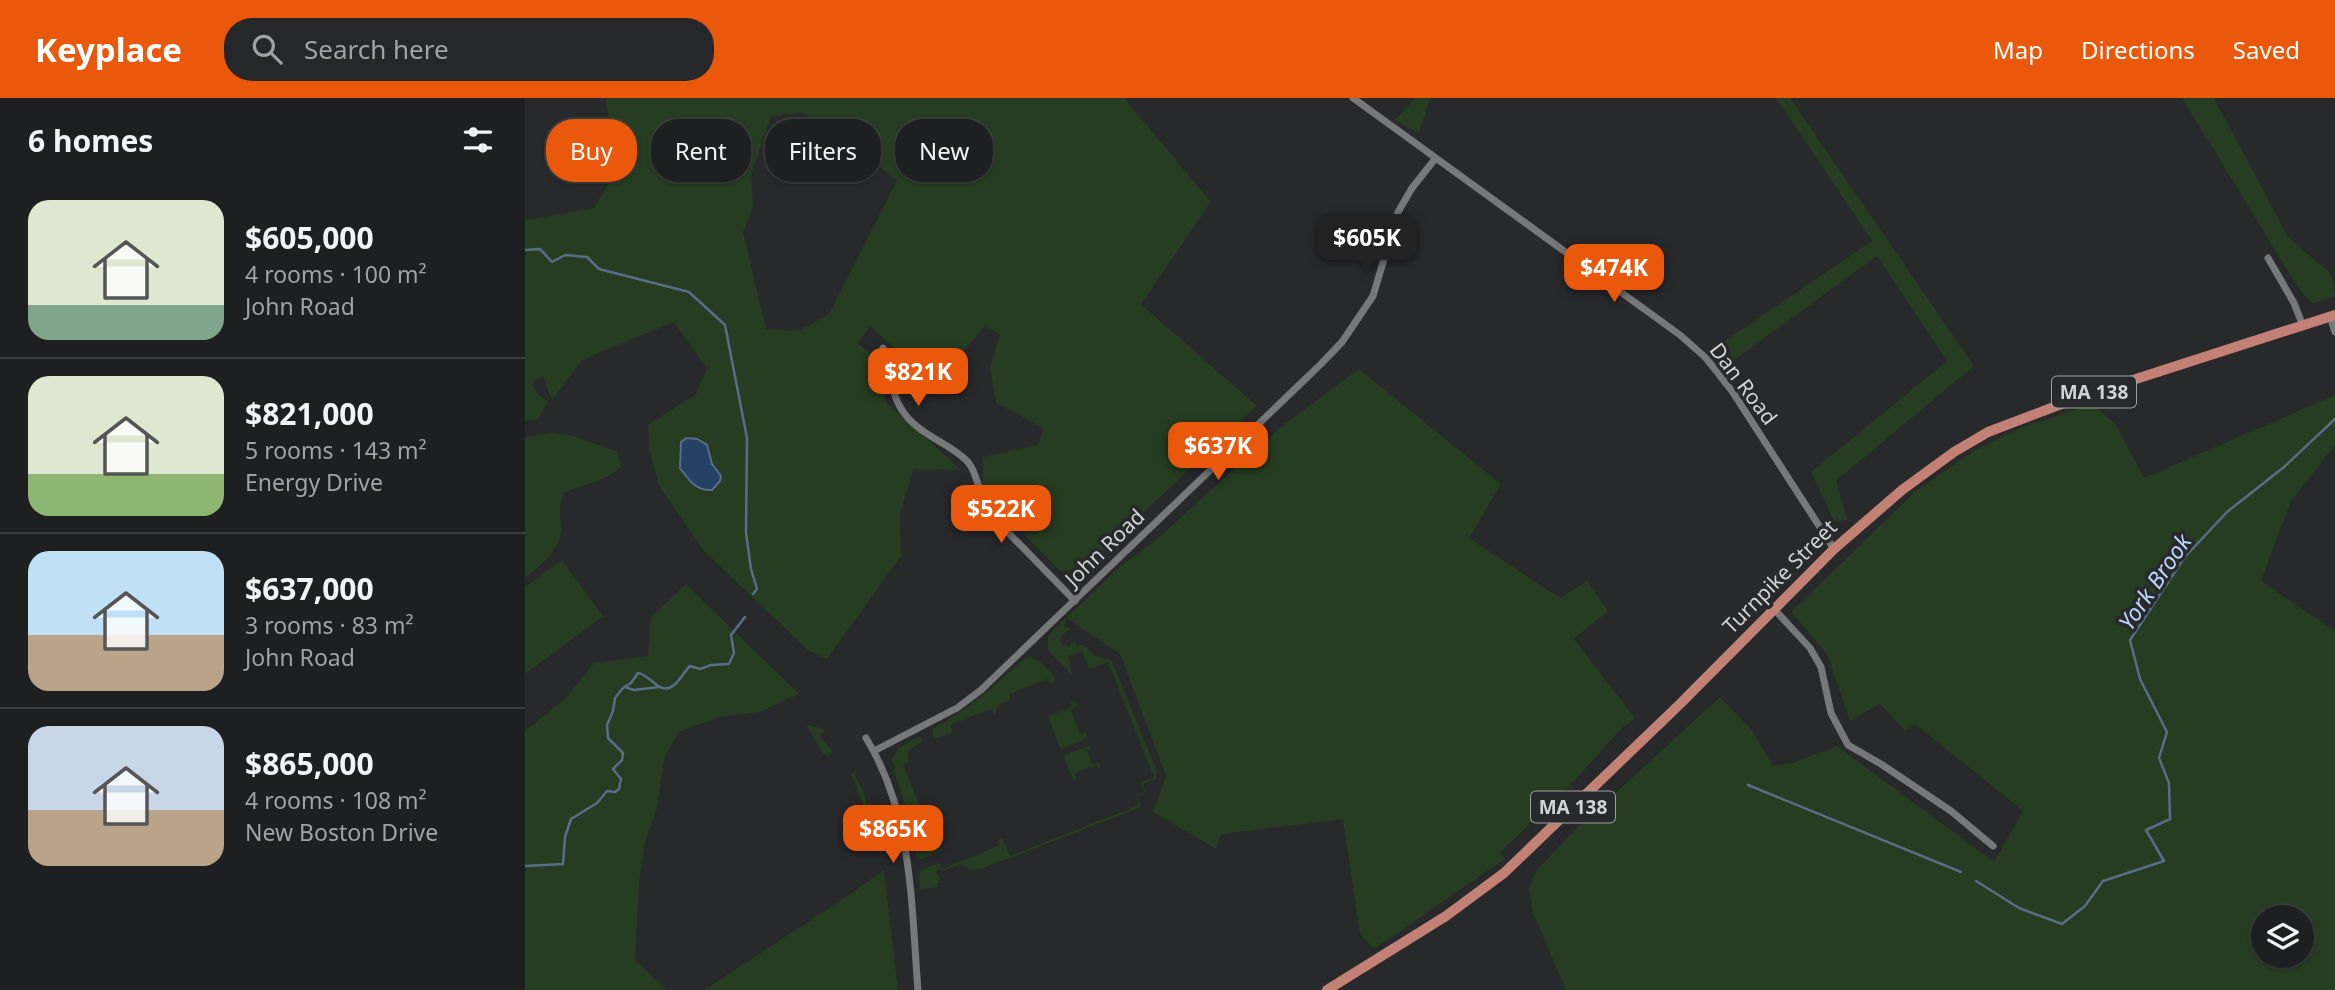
<!DOCTYPE html>
<html lang="en">
<head>
<meta charset="utf-8">
<style>
  body { margin:0; font-family:"Noto Sans",sans-serif; background:#262729; color:#f1f3f6; height:100vh; display:flex; flex-direction:column; font-size:26px; white-space:nowrap }
  * { box-sizing:border-box; margin:0 }
  p { font-size:23px; color:#a1a2a5 }
  .icon { flex:none; width:38px; height:38px; fill:none; stroke:currentColor; stroke-width:2; stroke-linecap:round; stroke-linejoin:round }
  .map { position:relative; flex:1; overflow:hidden }
  .details { display:flex; flex-direction:column; background:#1e1f20; width:525px }
  .details>* { flex:none }
  .hud { position:absolute; left:21px; top:21px; width:665px; height:63px; display:flex; gap:14px }
  .buttons { position:absolute; left:1726px; top:807px; display:grid; gap:14px }
  .buttons a { display:grid; place-items:center; width:63px; height:63px; border-radius:50%; background:#1e1f20; box-shadow:0 2px 5px #0004,0 0 0 2px #3c3d3e; font-size:35px }
  .price { position:absolute; translate:-50% -60px; padding:0 16px; border-radius:14px; background:#ea580c; color:#fff; font-size:23px; line-height:46px; filter:drop-shadow(0 2px 4px #0008) }
  .price::after { content:''; position:absolute; left:50%; top:42px; width:21px; height:16px; margin-left:-10px; background:inherit; clip-path:polygon(0 0,100% 0,50% 100%) }
  .price.active { background:#222; color:#fff }
  ul { padding:0; list-style:none }
  li { display:flex; align-items:center; gap:21px; height:175px; padding:0 28px }
  li+li { border-top:2px solid #3c3d3e }
  li span { display:grid; place-items:center; flex:none; width:196px; height:140px; border-radius:21px; color:#555 }
  li>.icon { margin-inline-start:auto }
  span .icon { width:84px; height:84px; fill:#fffc; stroke-width:1 }
  li b { font-size:30px }
  h2 { display:flex; justify-content:space-between; align-items:center; height:84px; padding:0 28px; font-size:30px }
  .chip { padding:0 24px; border-radius:28px; background:#1e1f20; box-shadow:0 2px 5px #0004,0 0 0 2px #3c3d3e; font-size:24px; line-height:63px }
  .chip.active { background:#ea580c; color:#fff }
  header { display:flex; align-items:center; gap:42px; box-sizing:border-box; height:98px; padding:0 35px; background:#ea580c; color:#fff }
  header strong { font-size:33px }
  nav { display:flex; gap:38px; margin-inline-start:auto; font-size:24px }
  .search { width:490px; height:63px; background:#262729; display:flex; align-items:center; gap:18px; box-sizing:border-box; padding:0 24px; border-radius:28px; color:#a1a2a5; font-size:26px }
  main { display:flex; flex:1; min-height:0 }
  .map>svg:first-child { display:block }
  .green { fill:#263d21; fill-rule:evenodd }
  .water { fill:#274066; stroke:#5a6c87; stroke-width:2 }
  .lines { fill:none; stroke-linecap:round; stroke-linejoin:round }
  .stream { stroke:#5a6c87; stroke-width:2.5 }
  .street { stroke:#77787a; stroke-width:7 }
  .primary { stroke:#c38176; stroke-width:10 }
  .labels { text-anchor:middle; stroke-width:7; stroke-linejoin:round; paint-order:stroke }
  .shield { fill:#28292b; stroke:#9fa0a1; stroke-width:2 }
  .shield-label { font-size:19px; font-weight:bold; fill:#d2d3d4 }
  .street-label { font-size:21px; fill:#d2d3d4; stroke:#28292b }
  .water-label { font-size:23px; font-style:italic; fill:#bbd6fd; stroke:#28292b }
</style>
</head>
<body>
<header>
<strong>Keyplace</strong>
<div class="search"><svg class="icon" aria-label="search" viewBox="0 0 24 24"><circle cx="10" cy="10" r="6"/><path d="M15 15l6 6"/></svg>Search here</div>
<nav><a>Map</a><a>Directions</a><a>Saved</a></nav>
</header>
<main>
<section class="details">
<h2>6 homes<svg class="icon" aria-label="filters" viewBox="0 0 24 24"><path d="M4 7h16M4 17h16"/><circle cx="9" cy="7" r="2"/><circle cx="15" cy="17" r="2"/></svg></h2>
<ul>
<li><span style="background:linear-gradient(#dfe7d0 75%,#7fa58c 0)"><svg class="icon" aria-label="home" viewBox="0 0 24 24"><path d="M3 11l9-7 9 7M6 9v11h12V9"/></svg></span><div><b>$605,000</b><p>4 rooms · 100 m²</p><p>John Road</p></div></li>
<li><span style="background:linear-gradient(#dfe7d0 70%,#8fb573 0)"><svg class="icon" aria-label="home" viewBox="0 0 24 24"><path d="M3 11l9-7 9 7M6 9v11h12V9"/></svg></span><div><b>$821,000</b><p>5 rooms · 143 m²</p><p>Energy Drive</p></div></li>
<li><span style="background:linear-gradient(#bfe0f5 60%,#b9a48a 0)"><svg class="icon" aria-label="home" viewBox="0 0 24 24"><path d="M3 11l9-7 9 7M6 9v11h12V9"/></svg></span><div><b>$637,000</b><p>3 rooms · 83 m²</p><p>John Road</p></div></li>
<li><span style="background:linear-gradient(#c9d6e8 60%,#b9a48a 0)"><svg class="icon" aria-label="home" viewBox="0 0 24 24"><path d="M3 11l9-7 9 7M6 9v11h12V9"/></svg></span><div><b>$865,000</b><p>4 rooms · 108 m²</p><p>New Boston Drive</p></div></li>
</ul>
</section>
<div class="map">
<svg width="1810" height="892" viewBox="0 0 1810 892">
  <rect width="100%" height="100%" fill="#28292b"/>
  <path class="green" d="M81,0H599L686,104L616,206L732,308L553,476L536,474L458,395V359L513,347L519,330L471,305L465,270L475,236L460,228L435,257L418,252L371,291L370,251L345,228L333,245L355,264L361,304L436,372L388,371L375,416L376,458L302,561L284,553L179,453L134,388L124,350L123,327L171,296L182,271L149,224L57,262L27,302L18,279L9,283L8,289L13,296L23,304L13,321L0,323V119L2,122L69,110L91,73ZM278,15L372,82L304,216L274,233L241,231L218,134L228,110L226,77L246,18Z
    M890,0H905L894,35L870,22Z
    M1251,0H1265L1449,268L1311,383L1322,422L1309,423L1286,374L1422,263L1352,158L1205,265L1191,249L1347,143Z
    M1657,0H1689L1763,139L1803,173L1808,181L1810,197L1802,202L1786,205L1774,191Z
    M834,271L976,386L944,440L1035,500L1062,483L1083,513L1049,541L1110,620L1097,630L1037,696L975,754L980,761L849,851L835,836L818,721L696,736L691,751L628,714L641,678L595,556L542,520L539,528L545,531L536,538V550L541,546L544,549L546,545L550,544L552,547H559L569,557L587,563L632,673L631,681L618,685L620,694L612,698L616,709L456,771L447,772L435,767L417,773L413,771L411,774L415,780L412,786L414,789L395,791L394,773L414,765L417,771L473,748L472,743L477,740L485,758L614,707L611,697L619,694L616,684L629,679L583,564L564,571L557,553L543,558L547,577L523,552V539L528,532L597,467L624,448L756,329Z
    M1810,297V347L1766,403L1736,483L1810,533V892H1041L1008,815L1004,790L1012,772L1051,731L1195,599L1226,631L1248,668L1267,665L1312,648L1469,764L1498,713L1390,626L1380,632L1355,606L1325,623L1302,556L1266,514L1392,392L1450,352L1497,329L1568,306L1591,327L1619,380ZM1738,819H1776V858H1738Z
    M27,335L48,338L93,354L96,369C80,384 58,385 39,395C33,413 35,412 36,429C37,450 15,468 0,480V339Z
    M37,462L78,518L0,576V489Z
    M161,486L274,596L234,614L194,619L154,634L139,660L132,710L120,743L114,785L110,862L142,892H0V633L39,602L69,565L123,558L126,519Z
    M506,560L513,562L529,578V585L526,586L523,581L484,596V603L473,607L470,616L465,611L426,627L427,634L412,640L408,638L407,631C436,615 459,598 483,575C491,568 496,561 506,560Z
    M546,603L554,607L546,612L555,636L561,635L563,640L536,652L523,618L547,609Z
    M281,626L298,631L300,633L295,638L308,654L303,658L298,656Z
    M393,639L397,640V644L384,652L383,664L378,667L412,751H419L397,761L392,760L386,725L369,673V665L366,662L374,650Z
    M565,648L567,650L562,652L567,666L573,665L576,672L572,667L550,675L551,681L549,683L538,657Z
    M329,675L338,693L349,731L348,736L336,738L339,735L337,726H333L325,714L338,706L326,676Z
    M359,772L373,892H179L318,801Z"/>
  <path class="water" d="M161,340L172,341L182,347L187,366L196,378L195,383L187,392C171,393 164,382 155,370L156,344Z"/>
  <g class="lines">
    <path class="stream" d="M0,152L15,151L27,164L40,157L62,159L74,171L164,194L200,227L222,340L221,435L226,471L232,491L228,496
      M100,589L109,592L134,589
      M1223,687L1436,774
      M0,768L38,766L40,739L46,721L72,705L82,693L90,694L94,691L96,681L88,671L97,662L98,655L83,640L82,627L88,613L90,600L98,590L106,585L113,575C125,576 135,599 149,587C155,582 159,574 165,568L175,571L186,567L204,566L209,555L206,537L220,519
      M1451,783L1494,810L1537,826L1560,808L1578,783L1639,763L1621,732L1645,721L1644,685L1634,660L1642,634L1615,581L1605,542L1659,460L1702,414L1759,369L1810,321"/>
    <path class="street" d="M828,0L1155,237L1181,260L1207,293L1309,451
      M1743,160L1769,205L1778,228
      M1805,219L1810,234
      M358,250C365,270 365,294 377,312C392,336 422,344 441,362C453,373 454,401 465,416L550,503
      M1249,511L1285,550L1296,569L1306,615L1323,647L1356,666L1426,713L1468,748
      M341,640C388,716 386,806 393,892
      M349,653L432,610L456,592L796,266L817,244L848,198L873,114L887,90L910,61"/>
    <path class="primary" d="M802,892L921,818L979,775L1155,606L1309,451L1377,392L1429,354L1463,334L1555,299L1810,217"/>
  </g>
  <g class="labels">
    <g class="shield">
      <rect x="1527" y="278.5" width="84" height="31" rx="5"/>
      <rect x="1006" y="693.5" width="84" height="31" rx="5"/>
    </g>
    <g class="shield-label">
      <text x="1569" y="301">MA 138</text>
      <text x="1048" y="716">MA 138</text>
    </g>
    <g class="street-label">
      <text transform="translate(1218 286) rotate(53)" y="7">Dan Road</text>
      <text transform="translate(580 450) rotate(-44)" y="7">John Road</text>
      <text transform="translate(1255 479) rotate(-45)" y="7">Turnpike Street</text>
    </g>
    <g class="water-label">
      <text transform="translate(1630 484) rotate(-56)" y="8">York Brook</text>
    </g>
  </g>
</svg>
<div class="buttons">
<a><svg class="icon" aria-label="layers" viewBox="0 0 24 24"><path d="M12 4l9 5-9 5-9-5zM3 14l9 5 9-5"/></svg></a>
</div>
<b class="price active" style="left:842px;top:176px">$605K</b>
<b class="price" style="left:1089px;top:206px">$474K</b>
<b class="price" style="left:393px;top:310px">$821K</b>
<b class="price" style="left:693px;top:384px">$637K</b>
<b class="price" style="left:476px;top:447px">$522K</b>
<b class="price" style="left:368px;top:767px">$865K</b>
<div class="hud">
<a class="chip active">Buy</a>
<a class="chip">Rent</a>
<a class="chip">Filters</a>
<a class="chip">New</a>
</div>
</div>
</main>
</body>
</html>
